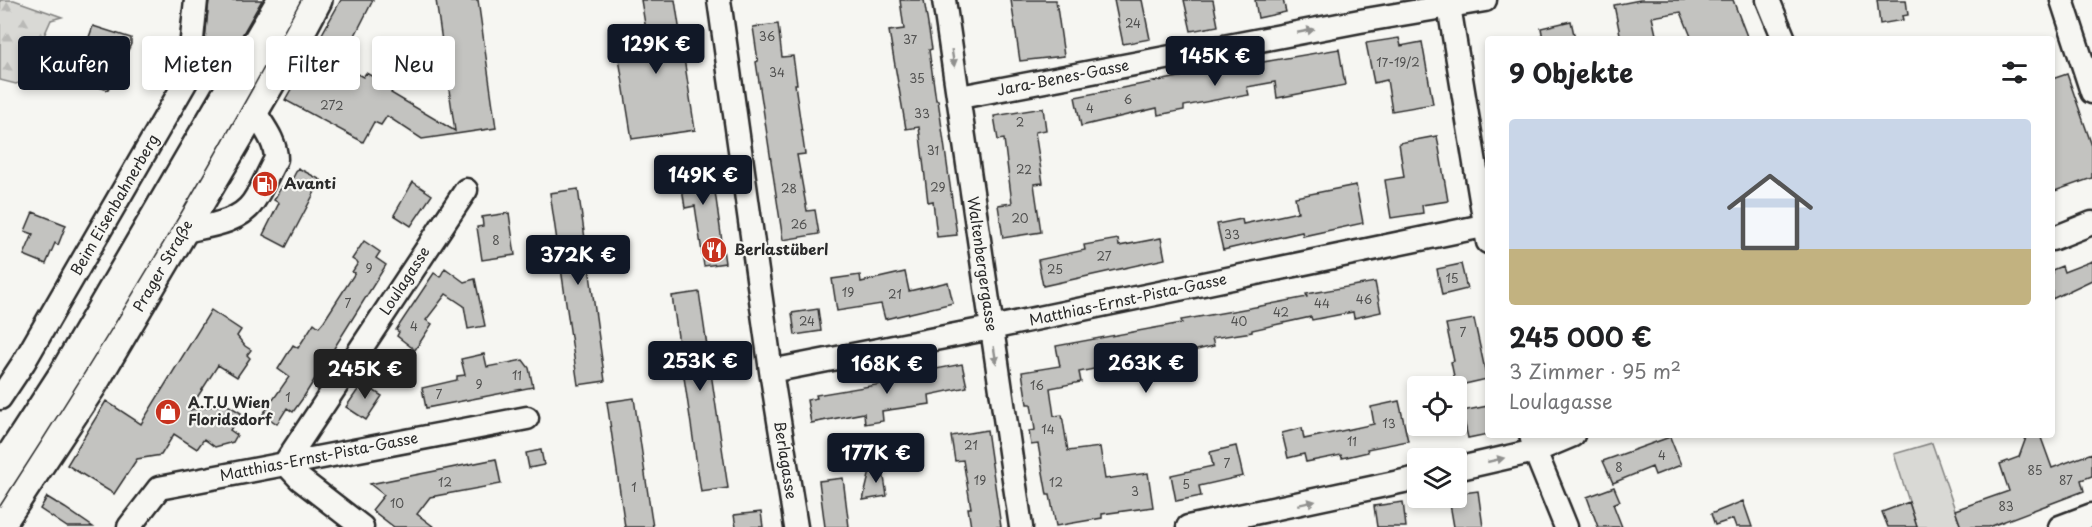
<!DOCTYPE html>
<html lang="de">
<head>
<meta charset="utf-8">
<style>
  body { margin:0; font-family:"Playpen Sans",sans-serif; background:#f6f6f6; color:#202124; height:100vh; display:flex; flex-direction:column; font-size:22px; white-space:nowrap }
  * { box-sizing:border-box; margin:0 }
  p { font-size:20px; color:#757577 }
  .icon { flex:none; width:33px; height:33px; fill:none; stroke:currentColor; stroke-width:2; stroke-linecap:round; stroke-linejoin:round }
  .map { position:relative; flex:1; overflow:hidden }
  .sheet { position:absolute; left:1485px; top:36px; width:570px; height:402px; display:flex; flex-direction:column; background:#fff; border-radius:6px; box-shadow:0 3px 9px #0003 }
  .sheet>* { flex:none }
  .guide { position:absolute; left:18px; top:36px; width:570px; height:54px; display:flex; gap:12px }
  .tools { position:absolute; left:1407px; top:376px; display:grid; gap:12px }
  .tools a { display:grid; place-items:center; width:60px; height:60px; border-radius:6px; background:#fff; box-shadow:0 3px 9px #0003; font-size:30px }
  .price { position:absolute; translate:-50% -51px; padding:0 14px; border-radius:6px; background:#111827; color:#fff; font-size:20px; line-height:39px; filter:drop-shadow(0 2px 3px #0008) }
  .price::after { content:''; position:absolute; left:50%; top:36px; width:18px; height:14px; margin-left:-9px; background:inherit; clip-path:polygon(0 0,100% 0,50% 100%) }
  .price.current { background:#222; color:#fff }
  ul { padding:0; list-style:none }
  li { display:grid; align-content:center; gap:12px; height:318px; padding:0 24px }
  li+li { border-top:2px solid #e0e0e0 }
  li span { display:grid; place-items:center; height:186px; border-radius:6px; color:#555 }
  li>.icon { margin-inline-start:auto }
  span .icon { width:108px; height:108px; fill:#fffc; stroke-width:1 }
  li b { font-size:26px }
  h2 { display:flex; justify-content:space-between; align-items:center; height:72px; padding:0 24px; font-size:26px }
  .tag { padding:0 21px; border-radius:6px; background:#fff; box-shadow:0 3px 9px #0003; font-size:21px; line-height:54px }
  .tag.current { background:#111827; color:#fff }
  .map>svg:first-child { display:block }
  .grass { fill:#d9d9d5; stroke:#828280; stroke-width:1.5 }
  .forest { fill:url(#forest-firs); stroke:#828280; stroke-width:1.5 }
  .building { fill:#c3c3c0; stroke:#2b2b2b; stroke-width:1.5 }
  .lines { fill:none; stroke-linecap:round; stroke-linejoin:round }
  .minor-casing { stroke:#2b2b2b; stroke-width:27 }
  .major-casing { stroke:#2b2b2b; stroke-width:32 }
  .minor { stroke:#f6f6f2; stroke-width:22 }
  .major { stroke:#f6f6f2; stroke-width:27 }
  .tram { stroke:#2b2b2b; stroke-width:1.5 }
  .oneway { fill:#90908e }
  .labels { text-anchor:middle; stroke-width:4.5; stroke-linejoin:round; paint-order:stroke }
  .number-label { font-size:12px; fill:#515150 }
  .street-label { font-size:15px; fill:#2b2b2b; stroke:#f6f6f2 }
  .poi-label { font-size:15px; font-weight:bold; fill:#2b2b2b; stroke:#f6f6f2; text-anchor:start }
</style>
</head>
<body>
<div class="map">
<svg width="2092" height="527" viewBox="0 0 2092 527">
  <defs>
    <pattern id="forest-firs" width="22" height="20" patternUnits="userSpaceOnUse" patternTransform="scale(1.5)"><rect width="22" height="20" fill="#d9d9d5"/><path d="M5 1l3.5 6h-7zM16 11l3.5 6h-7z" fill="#babab7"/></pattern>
  </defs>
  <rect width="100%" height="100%" fill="#f6f6f2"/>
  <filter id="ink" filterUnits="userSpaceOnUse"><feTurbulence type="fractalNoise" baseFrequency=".0167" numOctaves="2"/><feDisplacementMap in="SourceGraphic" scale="12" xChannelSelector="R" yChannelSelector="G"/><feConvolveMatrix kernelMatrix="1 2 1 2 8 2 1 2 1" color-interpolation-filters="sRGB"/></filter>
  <g filter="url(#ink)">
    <path class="grass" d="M1932,443L1961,527H1917L1894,454Z"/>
    <path class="forest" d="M0,0H14L62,17L51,20L24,81L16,84L0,80Z"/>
    <path class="building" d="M209,0H262L222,70L203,60Z
      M341,0H373L340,65L363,77L366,73L394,88L391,93L455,131L436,0H478L496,128L422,139L387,116L381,125L374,122L363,142L285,100Z
      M641,0H675L695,130L632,139L616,40L647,36Z
      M900,0H924L932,49L929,50L936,100H938L957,235L937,237L933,201L928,202L919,127L906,129L889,31L904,29Z
      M1011,0H1056L1064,56L1020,61Z
      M1114,0H1142L1150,39L1123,44Z
      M1184,0H1213L1218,26L1191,31Z
      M1255,0H1283L1286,12L1258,18Z
      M1640,0H1733L1748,39H1692L1681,12L1652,17L1657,39H1621L1614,5Z
      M1877,0H1906L1908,15L1902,16L1903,20L1880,24Z
      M1571,21L1575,39H1543L1541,28Z
      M778,24L782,57L793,56L797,84H795L805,154L797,155L807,211L815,210L819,234L783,240L756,62L758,61L753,27Z
      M93,26L131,38V44L123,61L118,59L108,90L59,74L55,86L31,76L49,38L84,51Z
      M1399,38L1401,46L1422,42L1433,104L1392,111L1387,80L1374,83L1366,43Z
      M1339,49L1345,85L1277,98L1275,82L1247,87L1249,95L1237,97L1236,96L1184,106V110L1158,115L1157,108L1081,126L1075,97L1257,62V63Z
      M2067,74L2092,146V178L2052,192V79Z
      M1043,108L1046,130L1035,132L1043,183L1034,184L1041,232L1003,238L998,205L1012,203L1004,139L998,140L994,116Z
      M1437,136L1448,201L1422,205L1423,213L1391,218L1385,180L1404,177L1399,143Z
      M710,156L725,263L704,266L695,206L685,208L678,160Z
      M298,168L321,180L286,247L263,235L279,203L274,200L282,186L287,189Z
      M413,182L432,195L411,226L394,215Z
      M1356,185L1363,223L1303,236L1302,232L1223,250L1217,224L1242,219L1243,224L1298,212L1295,197Z
      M578,189L605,381L578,385L550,193Z
      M33,212L66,225L58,245L55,243L46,264L24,255L33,234L25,231Z
      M509,213L515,255L482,260L477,227L483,226L482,217Z
      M1161,238L1165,259L1043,286L1038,260L1085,250L1084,245L1118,239L1119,246Z
      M364,241L380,252L376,258L386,265L303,398L293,412L287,408L277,424L263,414L289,377L278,369L293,345L298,348L314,323L319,327L324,321L355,273L352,272L358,263L352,259Z
      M2092,261V280L2052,299V270L2062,266L2064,272Z
      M1461,264L1467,289L1442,295L1437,269Z
      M445,268L464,282L475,279L485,326L468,329L464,306L446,294L426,320L432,324L415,350L397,336L399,332L396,330L434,273L440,277Z
      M905,272L909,291L948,282L953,303L885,319L881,304L837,311L832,279L860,275L861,282Z
      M1375,282L1381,312L1354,318L1353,312L1312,320L1311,317L1252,330V332L1212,338L1214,346L1188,352L1187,349L1128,359V362L1079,372L1081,382L1050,388L1054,416L1062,415L1068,451L1100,447L1105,479L1148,473L1153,507L1102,514V518L1056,526L1050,495H1047L1038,444L1031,445L1029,431L1035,430L1031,404H1027L1022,372L1060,366L1056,346L1182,323L1181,320L1261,306L1307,297L1306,294Z
      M699,292L728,488L701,492L672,296Z
      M818,309L821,331L795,335L792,313Z
      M211,310L241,330L237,336L245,346L251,350L247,355L250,358L237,377L218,365L189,410L226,404L241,413L230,430L237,435L233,442L215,447L204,439L197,449L174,434L161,455L137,459L114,494L67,465L106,401L141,424Z
      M1474,319L1487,379L1456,386L1451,362L1454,361L1446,324Z
      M484,354L487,367L523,360L529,368L533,387L426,408L422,388L457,380V376L465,375L461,359Z
      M962,364L967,387L929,395L930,404L882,411L883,421L865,424L864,413L811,423L807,400L817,398L816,395L900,381L899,376Z
      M366,378L377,385L374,391L382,396L366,420L346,407Z
      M634,398L651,515L653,527H625L607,402Z
      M1399,401L1408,441L1367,449L1368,452L1342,458L1341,455L1306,462L1304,454L1288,458L1282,433L1302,428L1304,439L1374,424L1371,407Z
      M1488,406V434L1468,438L1462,411Z
      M987,430L1001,527H971L968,508H971L963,460L955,461L951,436Z
      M2027,435H2040L2052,468L2092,453V476L2081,480L2084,491L1989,527H1961L1955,510L2009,491L2000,464L2019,457Z
      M1670,437L1681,465L1655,475L1652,467L1613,483L1603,461Z
      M1236,446L1243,476L1199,486L1201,496L1176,501L1171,475L1213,466L1210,452Z
      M541,450L544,465L529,468L526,453Z
      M496,459L501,484L430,497L417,514L434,527H394L372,510L384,495L370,484Z
      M882,465L887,496L863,500L871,467Z
      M843,478L849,527H825L819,481Z
      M1614,487L1620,501L1613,504L1622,527H1598L1587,497Z
      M1478,491L1483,527H1454L1449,498H1456V494Z
      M47,497L65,508L93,527H67L40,509Z
      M1743,501L1752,527H1736L1733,519L1715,525L1711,514Z
      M1403,502L1406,527H1377L1374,506Z
      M1909,502L1917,527H1888L1882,512Z
      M761,512L763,527H736L734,515Z"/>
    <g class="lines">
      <g class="minor-casing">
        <path id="minor" d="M719,0L771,371L796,527
          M944,0L1021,527
          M1768,0L1784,39
          M2062,0L2092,92
          M1449,6L1488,242
          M960,97L1360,21L1485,0
          M184,231C207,226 239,223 253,202C262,189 268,173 276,159C276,141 263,126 254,111
          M2052,239L2092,223
          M771,371L991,328L1488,225
          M0,398L24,362L188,78L196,0
          M1531,435L1535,451L1566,527
          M1456,469L1535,451L1573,435
          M0,499C106,337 203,170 296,0
          M129,527L159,488L527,418
          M362,527L300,479L285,463L466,190
          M1188,527L1418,478
          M2060,527L2092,515"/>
      </g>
      <g class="major-casing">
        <path id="major" d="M0,471L63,374L281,0
          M0,526L93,385L301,32L318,0"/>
      </g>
      <use href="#minor" class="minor"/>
      <use href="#major" class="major"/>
      <path class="tram" d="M0,506C107,341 208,173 301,0"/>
    </g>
    <defs><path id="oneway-solid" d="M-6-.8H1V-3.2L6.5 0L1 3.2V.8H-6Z" transform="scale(1.5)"/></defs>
    <g class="oneway">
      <use href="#oneway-solid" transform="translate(1306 31) rotate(-11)"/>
      <use href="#oneway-solid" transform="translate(953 58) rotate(81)"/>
      <use href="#oneway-solid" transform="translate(995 355) rotate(81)"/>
      <use href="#oneway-solid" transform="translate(1496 460) rotate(-13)"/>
      <use href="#oneway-solid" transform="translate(1307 503) rotate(-12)"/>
    </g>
  </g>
  <defs>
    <g id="fuel-disc" transform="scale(1.35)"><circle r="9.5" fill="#c8321e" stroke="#f6f6f2"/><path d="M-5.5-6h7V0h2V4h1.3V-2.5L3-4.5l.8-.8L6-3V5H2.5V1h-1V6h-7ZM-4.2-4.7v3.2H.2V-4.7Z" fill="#fff"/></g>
    <g id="restaurant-disc" transform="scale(1.35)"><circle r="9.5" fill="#c8321e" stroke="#f6f6f2"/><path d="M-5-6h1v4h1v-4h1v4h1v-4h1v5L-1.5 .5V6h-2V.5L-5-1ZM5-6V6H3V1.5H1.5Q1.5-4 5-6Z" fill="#fff"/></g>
    <g id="shop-disc" transform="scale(1.35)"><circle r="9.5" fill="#c8321e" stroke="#f6f6f2"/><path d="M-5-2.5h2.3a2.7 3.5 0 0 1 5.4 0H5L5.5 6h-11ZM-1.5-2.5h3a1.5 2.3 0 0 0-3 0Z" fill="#fff"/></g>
  </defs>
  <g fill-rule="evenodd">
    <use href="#fuel-disc" x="265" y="184"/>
    <use href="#restaurant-disc" x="714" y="250"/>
    <use href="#shop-disc" x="168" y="412"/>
  </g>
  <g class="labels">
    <g class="number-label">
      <text x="1133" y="28">24</text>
      <text x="767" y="41">36</text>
      <text x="910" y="44">37</text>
      <text x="1398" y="67">17-19/2</text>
      <text x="777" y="77">34</text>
      <text x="917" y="83">35</text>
      <text x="1128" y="104">6</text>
      <text x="332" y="110">272</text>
      <text x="1090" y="113">4</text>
      <text x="922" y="118">33</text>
      <text x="1020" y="127">2</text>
      <text x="933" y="155">31</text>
      <text x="1024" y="174">22</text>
      <text x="938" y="192">29</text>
      <text x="789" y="193">28</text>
      <text x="1020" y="223">20</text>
      <text x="799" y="229">26</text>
      <text x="1232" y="239">33</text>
      <text x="496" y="245">8</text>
      <text x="1104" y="261">27</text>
      <text x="369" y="273">9</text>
      <text x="1055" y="274">25</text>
      <text x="1452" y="283">15</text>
      <text x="848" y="297">19</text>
      <text x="895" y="299">21</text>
      <text x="1364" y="304">46</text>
      <text x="348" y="308">7</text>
      <text x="1322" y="308">44</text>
      <text x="1281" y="317">42</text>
      <text x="807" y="326">24</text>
      <text x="1239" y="326">40</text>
      <text x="414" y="331">4</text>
      <text x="1463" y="337">7</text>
      <text x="517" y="380">11</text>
      <text x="479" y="389">9</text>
      <text x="1037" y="390">16</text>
      <text x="439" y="399">7</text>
      <text x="288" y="402">1</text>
      <text x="1389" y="428">13</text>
      <text x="1048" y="434">14</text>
      <text x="1352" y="446">11</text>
      <text x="971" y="450">21</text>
      <text x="1662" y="460">4</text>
      <text x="1227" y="468">7</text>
      <text x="1619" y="472">8</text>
      <text x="2035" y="475">85</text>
      <text x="980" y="485">19</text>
      <text x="2066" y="485">87</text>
      <text x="445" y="487">12</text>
      <text x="1056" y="487">12</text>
      <text x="1186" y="489">5</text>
      <text x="634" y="492">1</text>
      <text x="1135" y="496">3</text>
      <text x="397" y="508">10</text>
      <text x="2006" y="511">83</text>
    </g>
    <g class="street-label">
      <text transform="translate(1063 78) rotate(-11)" y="5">Jara-Benes-Gasse</text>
      <text transform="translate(115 205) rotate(-60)" y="5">Beim Eisenbahnerberg</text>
      <text transform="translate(982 264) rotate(82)" y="5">Waltenbergergasse</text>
      <text transform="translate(163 266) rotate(-60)" y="5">Prager Straße</text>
      <text transform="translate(405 281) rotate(-57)" y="5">Loulagasse</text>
      <text transform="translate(1128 300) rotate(-12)" y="5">Matthias-Ernst-Pista-Gasse</text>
      <text transform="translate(319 457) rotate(-11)" y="5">Matthias-Ernst-Pista-Gasse</text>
      <text transform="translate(785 460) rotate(81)" y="5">Berlagasse</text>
    </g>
    <g class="poi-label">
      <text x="284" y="189">Avanti</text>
      <text x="734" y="255">Berlastüberl</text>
      <text x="188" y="408">A.T.U Wien<tspan x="188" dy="17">Floridsdorf</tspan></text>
    </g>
  </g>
</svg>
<div class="tools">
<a><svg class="icon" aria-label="locate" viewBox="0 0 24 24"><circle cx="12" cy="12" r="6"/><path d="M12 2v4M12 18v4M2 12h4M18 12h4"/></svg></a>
<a><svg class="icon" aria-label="layers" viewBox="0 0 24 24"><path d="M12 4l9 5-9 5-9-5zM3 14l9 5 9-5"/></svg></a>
</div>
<b class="price" style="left:656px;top:75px">129K €</b>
<b class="price" style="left:1215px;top:87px">145K €</b>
<b class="price" style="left:703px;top:206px">149K €</b>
<b class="price" style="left:578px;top:286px">372K €</b>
<b class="price" style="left:700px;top:392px">253K €</b>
<b class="price" style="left:1146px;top:394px">263K €</b>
<b class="price" style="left:887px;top:395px">168K €</b>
<b class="price current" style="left:365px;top:400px">245K €</b>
<b class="price" style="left:876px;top:484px">177K €</b>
<div class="guide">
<a class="tag current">Kaufen</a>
<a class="tag">Mieten</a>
<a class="tag">Filter</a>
<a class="tag">Neu</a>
</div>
<section class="sheet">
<h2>9 Objekte<svg class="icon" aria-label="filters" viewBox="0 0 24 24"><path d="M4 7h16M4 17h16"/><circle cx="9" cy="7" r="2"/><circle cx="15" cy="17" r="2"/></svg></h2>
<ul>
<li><span style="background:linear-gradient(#c9d6e8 70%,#c2b280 0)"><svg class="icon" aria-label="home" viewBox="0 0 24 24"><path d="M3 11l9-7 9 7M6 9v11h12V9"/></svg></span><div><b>245 000 €</b><p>3 Zimmer · 95 m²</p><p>Loulagasse</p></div></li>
</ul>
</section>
</div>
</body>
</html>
